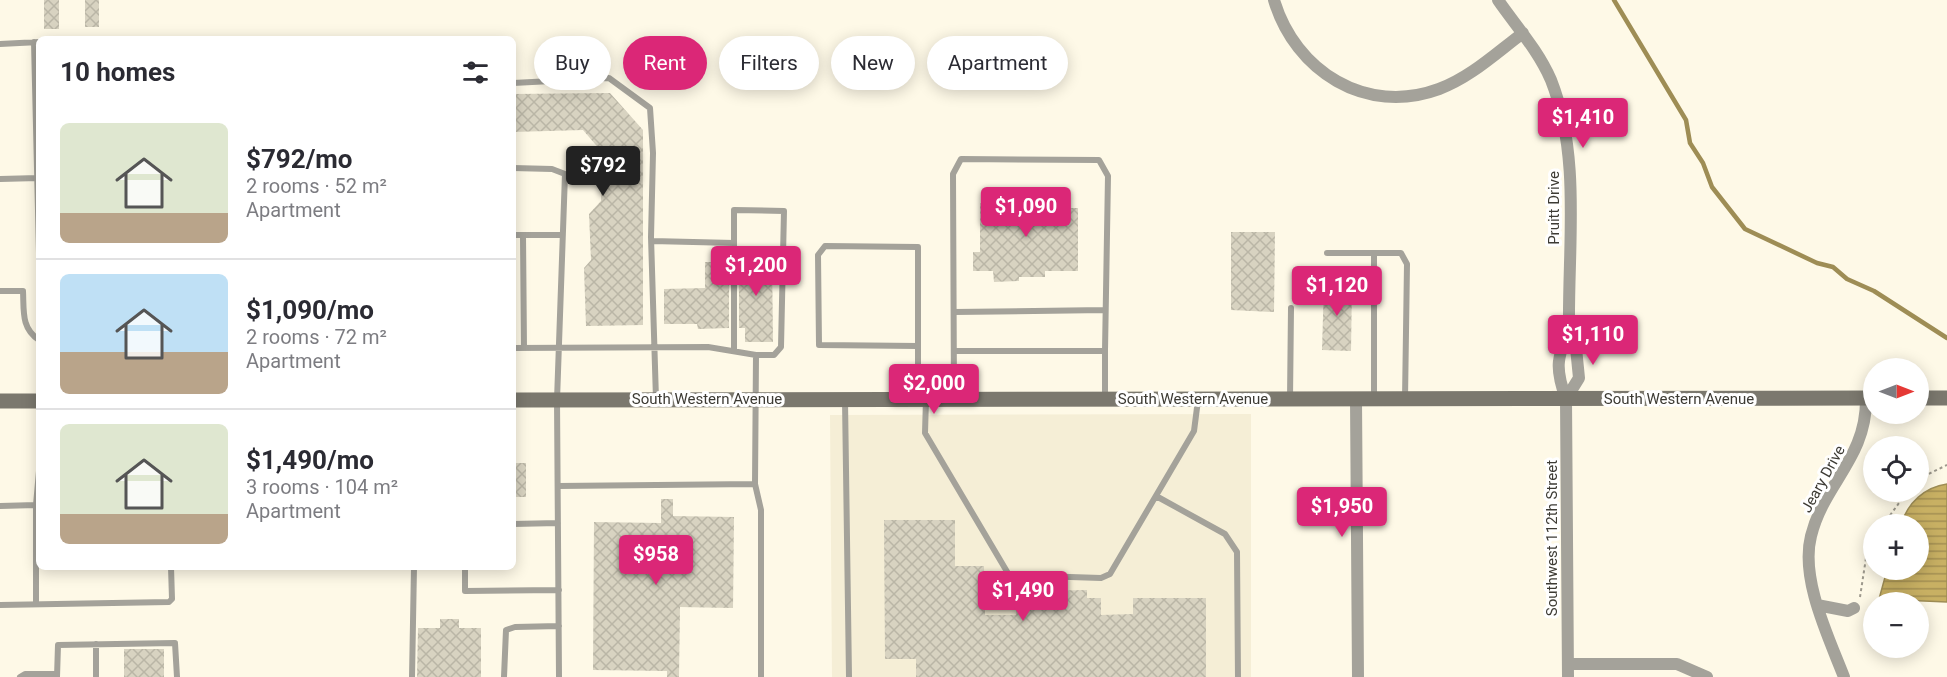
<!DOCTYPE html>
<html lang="en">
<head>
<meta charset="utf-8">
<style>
  body { margin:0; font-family:Roboto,sans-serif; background:#f7f7f7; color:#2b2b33; height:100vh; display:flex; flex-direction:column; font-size:22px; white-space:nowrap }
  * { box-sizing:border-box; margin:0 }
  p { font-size:20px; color:#7c7c81 }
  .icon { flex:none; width:33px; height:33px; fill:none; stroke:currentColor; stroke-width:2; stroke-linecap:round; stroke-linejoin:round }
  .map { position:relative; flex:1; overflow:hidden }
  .sheet { position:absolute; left:36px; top:36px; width:480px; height:534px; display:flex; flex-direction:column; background:#fff; border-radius:9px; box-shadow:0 3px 15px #0003 }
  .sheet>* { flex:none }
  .guide { position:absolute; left:534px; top:36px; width:570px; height:54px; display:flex; gap:12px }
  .needle { width:39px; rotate:90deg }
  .fabs { position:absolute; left:1863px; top:358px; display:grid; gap:12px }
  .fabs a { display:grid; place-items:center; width:66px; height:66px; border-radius:50%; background:#fff; box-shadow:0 3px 15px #0003; font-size:30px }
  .price { position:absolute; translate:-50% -51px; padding:0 14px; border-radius:6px; background:#db2777; color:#fff; font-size:20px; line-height:39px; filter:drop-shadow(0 2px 3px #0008) }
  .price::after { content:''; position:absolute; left:50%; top:36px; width:18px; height:14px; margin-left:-9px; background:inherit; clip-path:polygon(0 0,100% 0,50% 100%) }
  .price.on { background:#222; color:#fff }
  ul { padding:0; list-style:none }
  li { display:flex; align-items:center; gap:18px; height:150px; padding:0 24px }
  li+li { border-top:2px solid #e1e1e2 }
  li span { display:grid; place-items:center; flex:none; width:168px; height:120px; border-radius:9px; color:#555 }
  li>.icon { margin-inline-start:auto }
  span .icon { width:72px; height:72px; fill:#fffc; stroke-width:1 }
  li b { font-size:26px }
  h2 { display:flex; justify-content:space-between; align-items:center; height:72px; padding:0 24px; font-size:26px }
  .chip { padding:0 21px; border-radius:27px; background:#fff; box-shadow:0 3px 15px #0003; font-size:21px; line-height:54px }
  .chip.on { background:#db2777; color:#fff }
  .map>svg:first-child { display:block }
  .built { fill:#f5eed6 }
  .water { fill:url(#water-rules); stroke:#9e8d55; stroke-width:1.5 }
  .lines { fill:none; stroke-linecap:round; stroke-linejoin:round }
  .stream { stroke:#9e8d55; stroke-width:4.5 }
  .building { fill:url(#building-cross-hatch) }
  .path { stroke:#9d998d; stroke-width:2; stroke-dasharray:3 3; stroke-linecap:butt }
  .lane { stroke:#a4a29a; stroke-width:6 }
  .street { stroke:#a4a29a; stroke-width:12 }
  .secondary { stroke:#7b786e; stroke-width:15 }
  .labels { text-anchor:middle; stroke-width:6; stroke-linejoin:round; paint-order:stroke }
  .street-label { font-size:15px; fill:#3d3b34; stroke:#fff }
</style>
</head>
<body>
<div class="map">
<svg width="1947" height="677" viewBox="0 0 1947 677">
  <defs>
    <pattern id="water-rules" width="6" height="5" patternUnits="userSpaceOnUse" patternTransform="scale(1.5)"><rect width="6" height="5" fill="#c8b063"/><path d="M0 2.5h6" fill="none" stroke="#a49052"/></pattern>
    <pattern id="building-cross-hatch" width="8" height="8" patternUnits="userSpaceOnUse" patternTransform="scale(1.5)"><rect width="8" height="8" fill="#d8d3c1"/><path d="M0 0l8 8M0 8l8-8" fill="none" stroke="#bab6a6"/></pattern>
  </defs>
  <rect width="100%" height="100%" fill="#fef9e7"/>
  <path class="built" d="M1251,414V677H832L830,415Z"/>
  <path class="water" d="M1947,484V602L1879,599L1887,570H1918V525H1901C1907,503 1925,487 1947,484Z"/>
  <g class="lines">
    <path class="stream" d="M1614,0L1686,120L1690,143L1703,163L1712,187L1745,229L1817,263L1833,267L1847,279L1874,291L1947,338"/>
  </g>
  <path class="building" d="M44,0H59V29H44Z
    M85,0H99V27H85Z
    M610,93L643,130V325L586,326L584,268L591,260L589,214L601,201V151L583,130L513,132V94Z
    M997,191H1033V204H1053V208H1078V271H1045V277H1019V281L994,282L993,271H973V252H980V203H997Z
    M1231,232H1275L1274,312L1231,310Z
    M745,253H772L773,342H745V328H739V262H745Z
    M705,262H729V328L698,329L697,324H664V289L705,288Z
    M1324,283H1352L1351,351L1322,350Z
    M513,463H526V497H513Z
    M661,499H673V516L734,517L733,608L680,607L679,677H667V671L593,670L594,522L661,523Z
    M884,520H955V566H984L985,615H1016V598H1031V591L1087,590V598H1101V615L1133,614V598H1206V677H916V659H885Z
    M440,619H459V628H481V677H417L418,628H440Z
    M124,649H164V677H124Z"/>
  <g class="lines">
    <path class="path" d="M1918,479L1947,465
      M1883,525L1907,492
      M1860,597L1866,558L1874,542"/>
    <path class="lane" d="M34,42L39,253
      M0,44L39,42
      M513,83L609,78L650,108L653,153L651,237L656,399
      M513,168L552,169L565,174L557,400L559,677
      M0,179L38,178
      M513,235H562
      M523,235L524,348
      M652,241L734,243
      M1327,253H1401L1407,264L1405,399
      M1374,253V397
      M0,291H23C24,311 21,328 39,340
      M954,312L1105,310
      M918,346L819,345L818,255L825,246L918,247V398
      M513,348L708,347L756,355L755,484
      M734,349V210L784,211L781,347L774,355H756
      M1105,351V398
      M954,398L953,174L961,159L1099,160L1108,176L1105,351H954
      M926,399L925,433L1009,575L1101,578L1110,574L1194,431L1198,400
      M1290,399L1291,308
      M845,400L849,677
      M558,486L755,484L761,510V677
      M1156,496L1225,534L1237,552L1238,677
      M36,505V604
      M0,506L36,505L39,471
      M513,524L558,523
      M465,567V591L559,590
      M0,605L169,602L172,599L171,567
      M96,644V677
      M20,677L25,674H57
      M57,677L58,645L175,643L177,677
      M412,677L414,567
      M504,677L506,630L515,627L559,626"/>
    <path class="street" d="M1274,0C1295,71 1366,116 1439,89C1471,77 1496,53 1523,33
      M1498,0C1516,26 1538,50 1551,80C1581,156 1568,245 1569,326L1576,348L1579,378L1566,399
      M1356,399L1358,677
      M1817,605L1848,611L1854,608
      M1568,664H1677L1707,677
      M1568,677L1566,399C1554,366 1558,358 1569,326
      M1844,677C1829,638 1800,579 1811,536C1824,483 1867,458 1866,398"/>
    <path class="secondary" d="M1918,398H1947
      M513,400L1874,398
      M0,401H39"/>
  </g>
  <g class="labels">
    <g class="street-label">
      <text transform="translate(1554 208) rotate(-90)" y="5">Pruitt Drive</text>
      <text x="707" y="404">South Western Avenue</text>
      <text x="1193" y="404">South Western Avenue</text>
      <text x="1679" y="404">South Western Avenue</text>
      <text transform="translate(1823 479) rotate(-61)" y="5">Jeary Drive</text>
      <text transform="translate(1552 538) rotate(-90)" y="5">Southwest 112th Street</text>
    </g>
  </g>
</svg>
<div class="fabs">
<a><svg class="needle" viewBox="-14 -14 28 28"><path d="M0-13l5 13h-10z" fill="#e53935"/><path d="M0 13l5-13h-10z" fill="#7c7c81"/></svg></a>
<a><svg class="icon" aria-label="locate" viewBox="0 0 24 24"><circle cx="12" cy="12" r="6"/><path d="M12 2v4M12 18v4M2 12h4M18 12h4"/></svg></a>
<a>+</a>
<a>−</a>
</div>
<b class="price" style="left:1583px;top:149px">$1,410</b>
<b class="price on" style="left:603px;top:197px">$792</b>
<b class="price" style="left:1026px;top:238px">$1,090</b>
<b class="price" style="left:756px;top:297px">$1,200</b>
<b class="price" style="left:1337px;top:317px">$1,120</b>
<b class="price" style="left:1593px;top:366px">$1,110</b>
<b class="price" style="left:934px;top:415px">$2,000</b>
<b class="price" style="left:1342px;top:538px">$1,950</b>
<b class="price" style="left:656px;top:586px">$958</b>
<b class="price" style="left:1023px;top:622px">$1,490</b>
<div class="guide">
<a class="chip">Buy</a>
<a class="chip on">Rent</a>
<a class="chip">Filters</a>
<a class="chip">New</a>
<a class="chip">Apartment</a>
</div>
<section class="sheet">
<h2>10 homes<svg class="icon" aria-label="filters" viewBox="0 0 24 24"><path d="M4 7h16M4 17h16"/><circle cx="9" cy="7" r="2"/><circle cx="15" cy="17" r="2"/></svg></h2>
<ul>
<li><span style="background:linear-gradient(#dfe7d0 75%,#b9a48a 0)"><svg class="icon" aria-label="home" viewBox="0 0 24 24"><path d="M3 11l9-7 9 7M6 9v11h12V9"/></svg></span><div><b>$792/mo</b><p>2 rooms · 52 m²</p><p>Apartment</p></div></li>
<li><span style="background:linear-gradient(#bfe0f5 65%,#b9a48a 0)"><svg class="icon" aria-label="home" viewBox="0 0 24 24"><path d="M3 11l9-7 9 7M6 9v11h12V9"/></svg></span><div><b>$1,090/mo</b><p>2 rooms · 72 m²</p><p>Apartment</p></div></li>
<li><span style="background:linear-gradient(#dfe7d0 75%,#b9a48a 0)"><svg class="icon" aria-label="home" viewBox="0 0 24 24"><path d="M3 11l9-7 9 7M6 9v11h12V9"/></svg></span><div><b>$1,490/mo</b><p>3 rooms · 104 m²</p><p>Apartment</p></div></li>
</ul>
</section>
</div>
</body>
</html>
